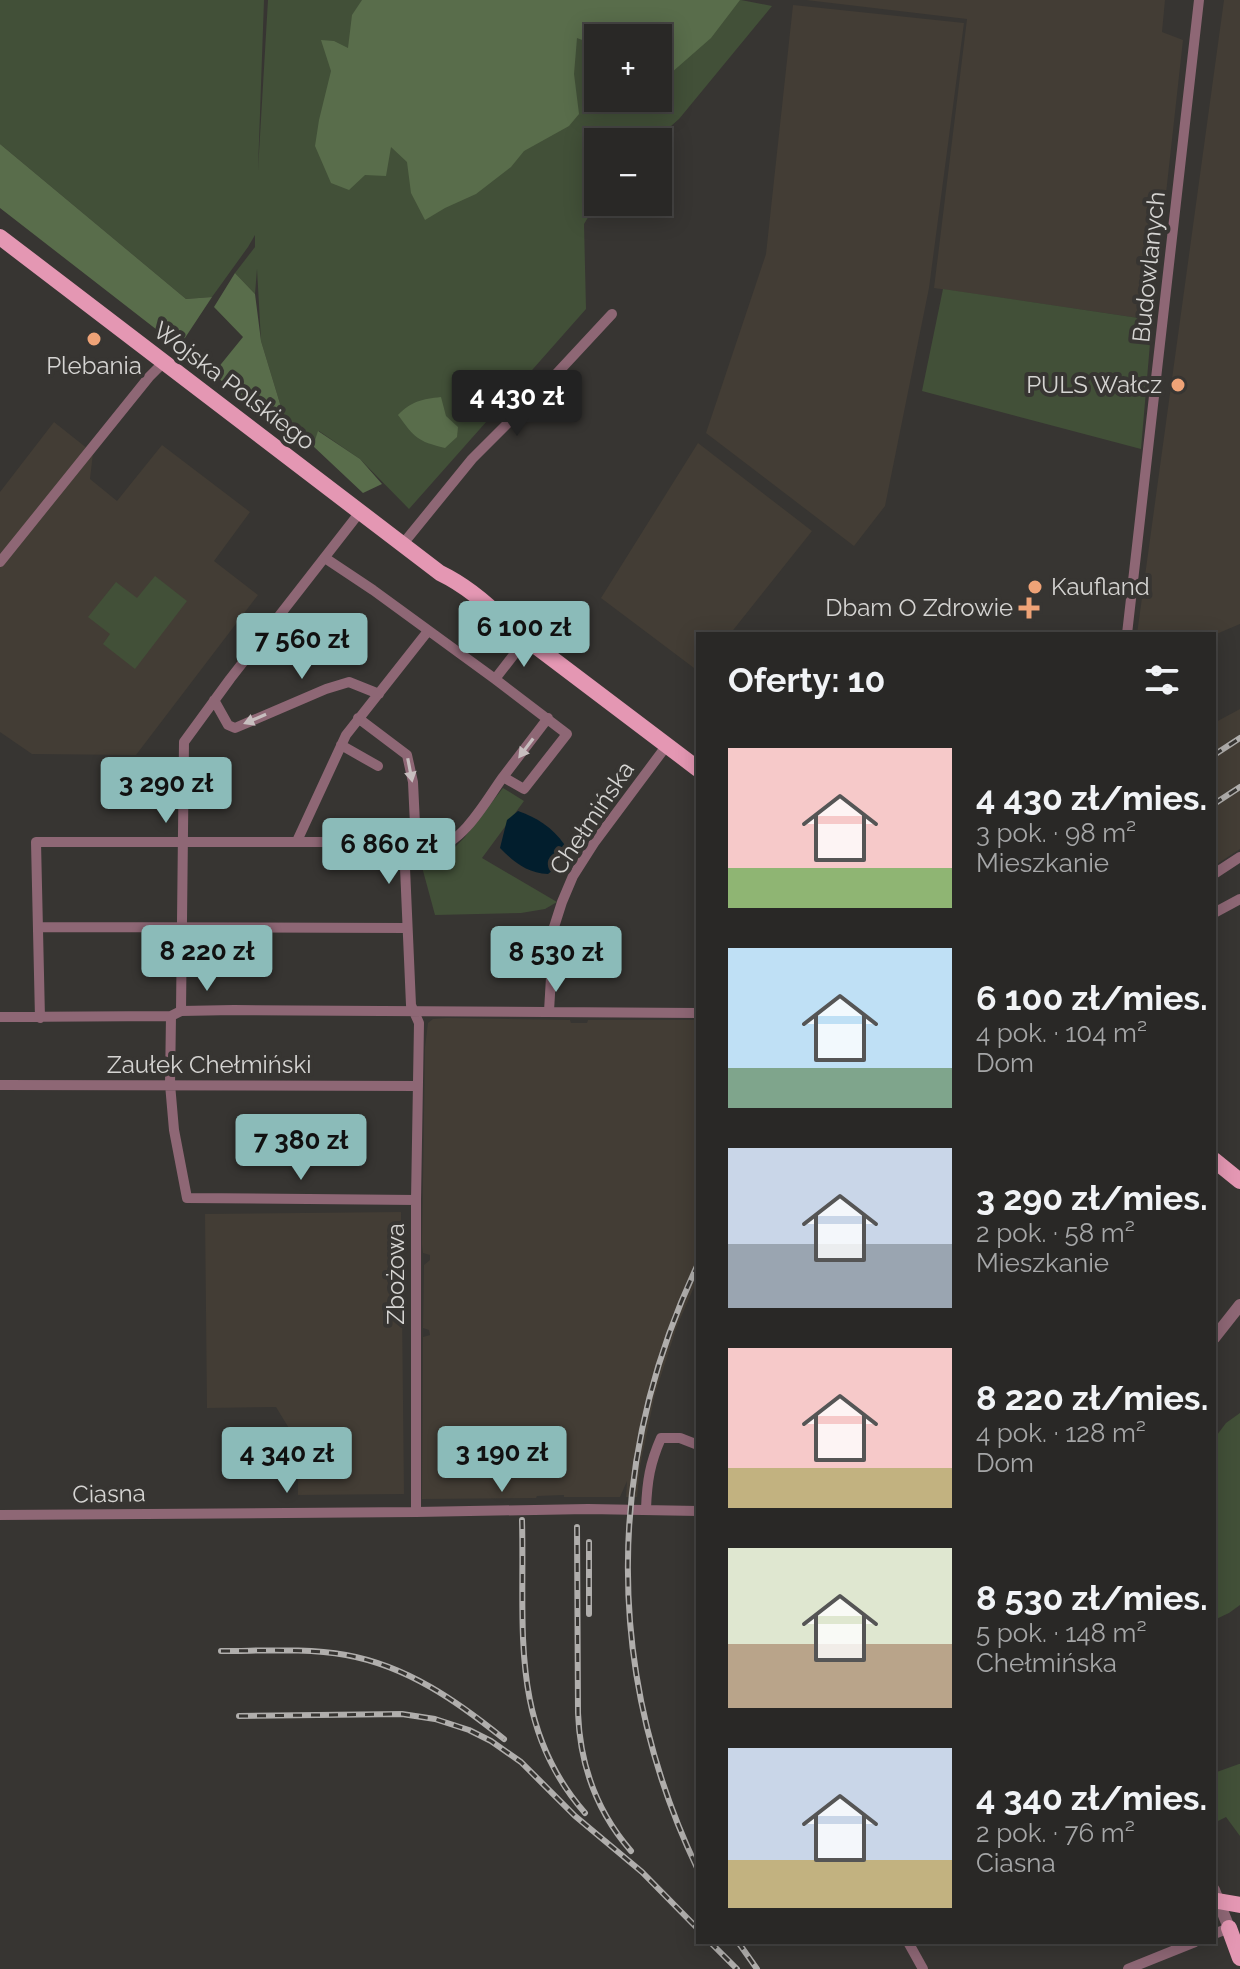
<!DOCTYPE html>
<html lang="pl">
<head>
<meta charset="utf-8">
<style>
  body { margin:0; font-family:Raleway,sans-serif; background:#353432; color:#f1f3f6; height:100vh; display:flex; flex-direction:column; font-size:30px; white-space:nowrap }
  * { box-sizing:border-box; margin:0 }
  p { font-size:26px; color:#a5a6a7 }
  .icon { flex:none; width:44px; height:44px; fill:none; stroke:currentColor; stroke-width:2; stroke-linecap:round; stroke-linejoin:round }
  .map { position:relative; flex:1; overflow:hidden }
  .drawer { position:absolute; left:696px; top:632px; width:520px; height:1312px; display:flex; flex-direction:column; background:#292826; border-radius:0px; box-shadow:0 4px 20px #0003,0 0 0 2px #454443 }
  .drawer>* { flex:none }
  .buttons { position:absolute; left:584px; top:24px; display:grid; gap:16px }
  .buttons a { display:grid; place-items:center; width:88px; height:88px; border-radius:0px; background:#292826; box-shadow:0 4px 20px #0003,0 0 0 2px #454443; font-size:40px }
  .price { position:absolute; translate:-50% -68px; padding:0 18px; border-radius:8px; background:#8bbbb9; color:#111; font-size:26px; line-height:52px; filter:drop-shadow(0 2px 4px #0008) }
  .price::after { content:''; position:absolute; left:50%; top:48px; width:24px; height:18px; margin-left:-12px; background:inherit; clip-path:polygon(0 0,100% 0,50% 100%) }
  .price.current { background:#222; color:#fff }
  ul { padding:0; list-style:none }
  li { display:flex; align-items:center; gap:24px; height:200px; padding:0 32px }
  li span { display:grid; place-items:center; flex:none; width:224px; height:160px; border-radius:0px; color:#555 }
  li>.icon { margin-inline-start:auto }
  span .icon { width:96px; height:96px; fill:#fffc; stroke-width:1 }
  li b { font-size:34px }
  h2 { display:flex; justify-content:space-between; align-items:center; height:96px; padding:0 32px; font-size:34px }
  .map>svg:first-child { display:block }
  .built { fill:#433d35 }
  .green { fill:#425038; fill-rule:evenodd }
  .forest { fill:#596d4b }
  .water { fill:#021e2d }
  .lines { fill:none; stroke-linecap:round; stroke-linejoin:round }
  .minor { stroke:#8e6775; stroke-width:10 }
  .tertiary { stroke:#8e6775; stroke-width:12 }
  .primary { stroke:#e497b3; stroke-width:16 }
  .rail-casing { stroke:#b0aeac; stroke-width:6 }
  .rail { stroke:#373532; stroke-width:3; stroke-dasharray:9; stroke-linecap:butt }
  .oneway { fill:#c7bebf }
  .poi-dot { fill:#efa377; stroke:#373532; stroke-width:3 }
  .labels { text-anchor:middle; stroke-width:8; stroke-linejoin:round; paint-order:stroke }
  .street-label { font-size:24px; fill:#d5d4d2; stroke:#373532 }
  .poi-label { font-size:24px; fill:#d5d4d2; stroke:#373532; text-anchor:end }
</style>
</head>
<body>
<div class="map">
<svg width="1240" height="1969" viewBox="0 0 1240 1969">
  <rect width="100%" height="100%" fill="#373532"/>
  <path class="built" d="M806,0H1165L1162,32L1183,40L1152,320L934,288L967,19Z
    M1224,0H1240V624L1214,635L1137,634Z
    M793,5L964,23L929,288L885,506L854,546L706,433L766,254Z
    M54,422L93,453L90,479L117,501L162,445L250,512L214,561L258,595L136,755L32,754L0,732V492Z
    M698,443L812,531L730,634H698V671L601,598Z
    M1240,709V849L1214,866V723Z
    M447,1018L570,1020L571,1023H587L588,1020H698V1278L677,1326L655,1394L640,1466L637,1497H626L627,1481L620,1497H564V1495L537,1496L536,1498L422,1499L423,1337L430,1335L429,1330L423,1328L424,1265L430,1260V1255L423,1253L422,1244L425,1047L428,1023L433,1019Z
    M401,1212L404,1494L298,1495V1443L276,1407L207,1408L205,1214Z"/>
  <path class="green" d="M0,0H264L258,170L268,0H741L772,6L679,119L653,142H598V201L584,224L586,309L409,509L360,459L319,431L313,446L290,428L282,429L281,407L261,341L257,269L255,294L235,273L255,247V235L248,247L212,297L186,299L0,144ZM598,38H658V98H598Z
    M943,289L1152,320L1141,449L922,391Z
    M155,576L187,601L135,669L103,644L110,634L88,617L116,582L137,598Z
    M503,788L524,801L482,858L557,902L545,909L521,913L435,915L422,867L454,848L464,838Z
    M1240,1413V1605L1229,1613L1214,1620V1439L1226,1423Z
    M1239,1764H1240V1836L1226,1817L1214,1823V1773Z"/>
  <path class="forest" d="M362,0H740L711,38L671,73L658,68V38H598V46L577,38L574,74L579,114L569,126L524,151L511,167L476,194L445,208L425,220L411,193L407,162L391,147L386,176L365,175L349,190L331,183L315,146L319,120L331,71L321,40L334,41L348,48L352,15Z
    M0,144L186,299L212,297L179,347L0,208Z
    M235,273L255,294L261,341L281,407L282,429L213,374L243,337L214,307Z
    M441,397L446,416L458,427L457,437L445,448C417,441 415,438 398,415C412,401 422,399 441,397Z
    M318,431L360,459L382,484L363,493L313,446Z"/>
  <path class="water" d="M518,811C536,817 553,828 564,844C561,856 558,867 548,874C527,873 514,862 500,848L507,820Z"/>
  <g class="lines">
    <path class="minor" d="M402,545L472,459L546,385L612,314
      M0,562L149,377L164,362
      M1127,634L1199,0
      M495,679L526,639
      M214,700L228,725L235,728L326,689L349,682L379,694
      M358,718L407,755L413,782L416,846
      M341,745L378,766
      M503,777L548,718
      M297,841L346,735L428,631
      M404,845L411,1005L419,1023L416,1200V1512
      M1214,874L1240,857
      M1214,913L1240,899
      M39,927L407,928
      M181,1011L184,742L230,679L360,512
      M549,1011L554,927L562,902L573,876L594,843L667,745
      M171,1016L170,1084L174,1130L187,1198L416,1200
      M0,1017L171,1016L181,1011L234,1010L698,1013
      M40,1018L36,842H390C404,845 421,850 434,848C463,844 487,799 503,777L524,789L567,734L495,679L373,590L325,558
      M0,1085L418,1086
      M646,1509C647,1481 650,1463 661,1438H680L698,1445
      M0,1515L416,1512L588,1509L698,1511
      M1214,1934L1229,1928
      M908,1942L923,1969
      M1128,1969L1195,1942"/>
    <path class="tertiary" d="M1214,1338L1240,1305
      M1214,1890L1229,1928"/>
    <path class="primary" d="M0,237L440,573C467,586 488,604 509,626L698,769
      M1214,1160L1240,1181
      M1218,1901L1240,1905
      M1229,1928L1240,1958"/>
    <g class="rail-casing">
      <path id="rail" d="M1214,755L1240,738
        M1214,804L1240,787
        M698,1264C605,1461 604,1673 698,1870
        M522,1520C525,1627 508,1725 585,1813
        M577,1527L578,1713C580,1765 597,1812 631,1851
        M589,1542V1614
        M221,1651C263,1651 305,1648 346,1655C407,1666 457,1701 504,1739
        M239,1716L402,1714L435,1719L469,1730L491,1741L521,1762L575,1816L642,1872L698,1929
        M710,1942L737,1969
        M738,1942L757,1969"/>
    </g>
    <use href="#rail" class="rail"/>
  </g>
  <defs><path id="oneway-solid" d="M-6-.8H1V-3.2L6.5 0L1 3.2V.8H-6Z" transform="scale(2)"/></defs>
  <g class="oneway">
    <use href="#oneway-solid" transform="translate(255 719) rotate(157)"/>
    <use href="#oneway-solid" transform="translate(526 748) rotate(127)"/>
    <use href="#oneway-solid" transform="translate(410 770) rotate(79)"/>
  </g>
  <g class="poi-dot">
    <circle cx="94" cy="339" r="8"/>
    <circle cx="1178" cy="385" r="8"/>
    <circle cx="1035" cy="587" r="8"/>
    <path d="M1025 596h8v8h8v8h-8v8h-8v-8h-8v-8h8z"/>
  </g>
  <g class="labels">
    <g class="street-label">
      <text transform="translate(1149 267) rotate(-84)" y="8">Budowlanych</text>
      <text transform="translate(234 386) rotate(37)" y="8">Wojska Polskiego</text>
      <text transform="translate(592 818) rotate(-56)" y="8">Chełmińska</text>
      <text x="209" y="1073">Zaułek Chełmiński</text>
      <text transform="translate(396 1274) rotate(-90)" y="8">Zbożowa</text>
      <text transform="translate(109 1494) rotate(-1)" y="8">Ciasna</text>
    </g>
    <g class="poi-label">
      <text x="94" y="374" text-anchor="middle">Plebania</text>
      <text x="1162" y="393">PULS Wałcz</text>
      <text x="1051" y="595" text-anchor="start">Kaufland</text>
      <text x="1013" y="616">Dbam O Zdrowie</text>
    </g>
  </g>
</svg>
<div class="buttons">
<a>+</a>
<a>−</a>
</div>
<b class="price current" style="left:517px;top:438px">4 430 zł</b>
<b class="price" style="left:524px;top:669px">6 100 zł</b>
<b class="price" style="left:302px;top:681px">7 560 zł</b>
<b class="price" style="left:166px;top:825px">3 290 zł</b>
<b class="price" style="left:389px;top:886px">6 860 zł</b>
<b class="price" style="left:207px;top:993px">8 220 zł</b>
<b class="price" style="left:556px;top:994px">8 530 zł</b>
<b class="price" style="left:301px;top:1182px">7 380 zł</b>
<b class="price" style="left:502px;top:1494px">3 190 zł</b>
<b class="price" style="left:287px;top:1495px">4 340 zł</b>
<section class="drawer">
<h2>Oferty: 10<svg class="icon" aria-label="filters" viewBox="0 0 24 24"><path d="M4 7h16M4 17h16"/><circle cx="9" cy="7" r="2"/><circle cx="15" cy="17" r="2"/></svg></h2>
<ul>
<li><span style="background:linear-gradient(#f6c9c9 75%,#8fb573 0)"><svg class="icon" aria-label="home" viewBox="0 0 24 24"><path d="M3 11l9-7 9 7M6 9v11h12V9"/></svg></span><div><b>4 430 zł/mies.</b><p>3 pok. · 98 m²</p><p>Mieszkanie</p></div></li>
<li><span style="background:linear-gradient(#bfe0f5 75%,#7fa58c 0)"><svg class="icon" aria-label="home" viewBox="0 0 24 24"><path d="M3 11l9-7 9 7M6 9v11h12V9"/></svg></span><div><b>6 100 zł/mies.</b><p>4 pok. · 104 m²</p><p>Dom</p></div></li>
<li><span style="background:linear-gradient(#c9d6e8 60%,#9aa5b1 0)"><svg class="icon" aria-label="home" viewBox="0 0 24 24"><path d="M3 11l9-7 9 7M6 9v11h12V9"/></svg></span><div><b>3 290 zł/mies.</b><p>2 pok. · 58 m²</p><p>Mieszkanie</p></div></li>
<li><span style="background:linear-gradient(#f6c9c9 75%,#c2b280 0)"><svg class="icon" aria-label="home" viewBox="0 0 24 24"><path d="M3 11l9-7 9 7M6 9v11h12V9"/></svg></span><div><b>8 220 zł/mies.</b><p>4 pok. · 128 m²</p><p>Dom</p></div></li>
<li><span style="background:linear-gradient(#dfe7d0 60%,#b9a48a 0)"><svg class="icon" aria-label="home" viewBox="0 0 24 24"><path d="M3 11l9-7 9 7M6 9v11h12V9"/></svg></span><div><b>8 530 zł/mies.</b><p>5 pok. · 148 m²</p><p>Chełmińska</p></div></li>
<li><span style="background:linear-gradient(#c9d6e8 70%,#c2b280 0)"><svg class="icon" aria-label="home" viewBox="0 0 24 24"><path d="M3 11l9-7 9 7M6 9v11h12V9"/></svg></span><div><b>4 340 zł/mies.</b><p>2 pok. · 76 m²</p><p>Ciasna</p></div></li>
</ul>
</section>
</div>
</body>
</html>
